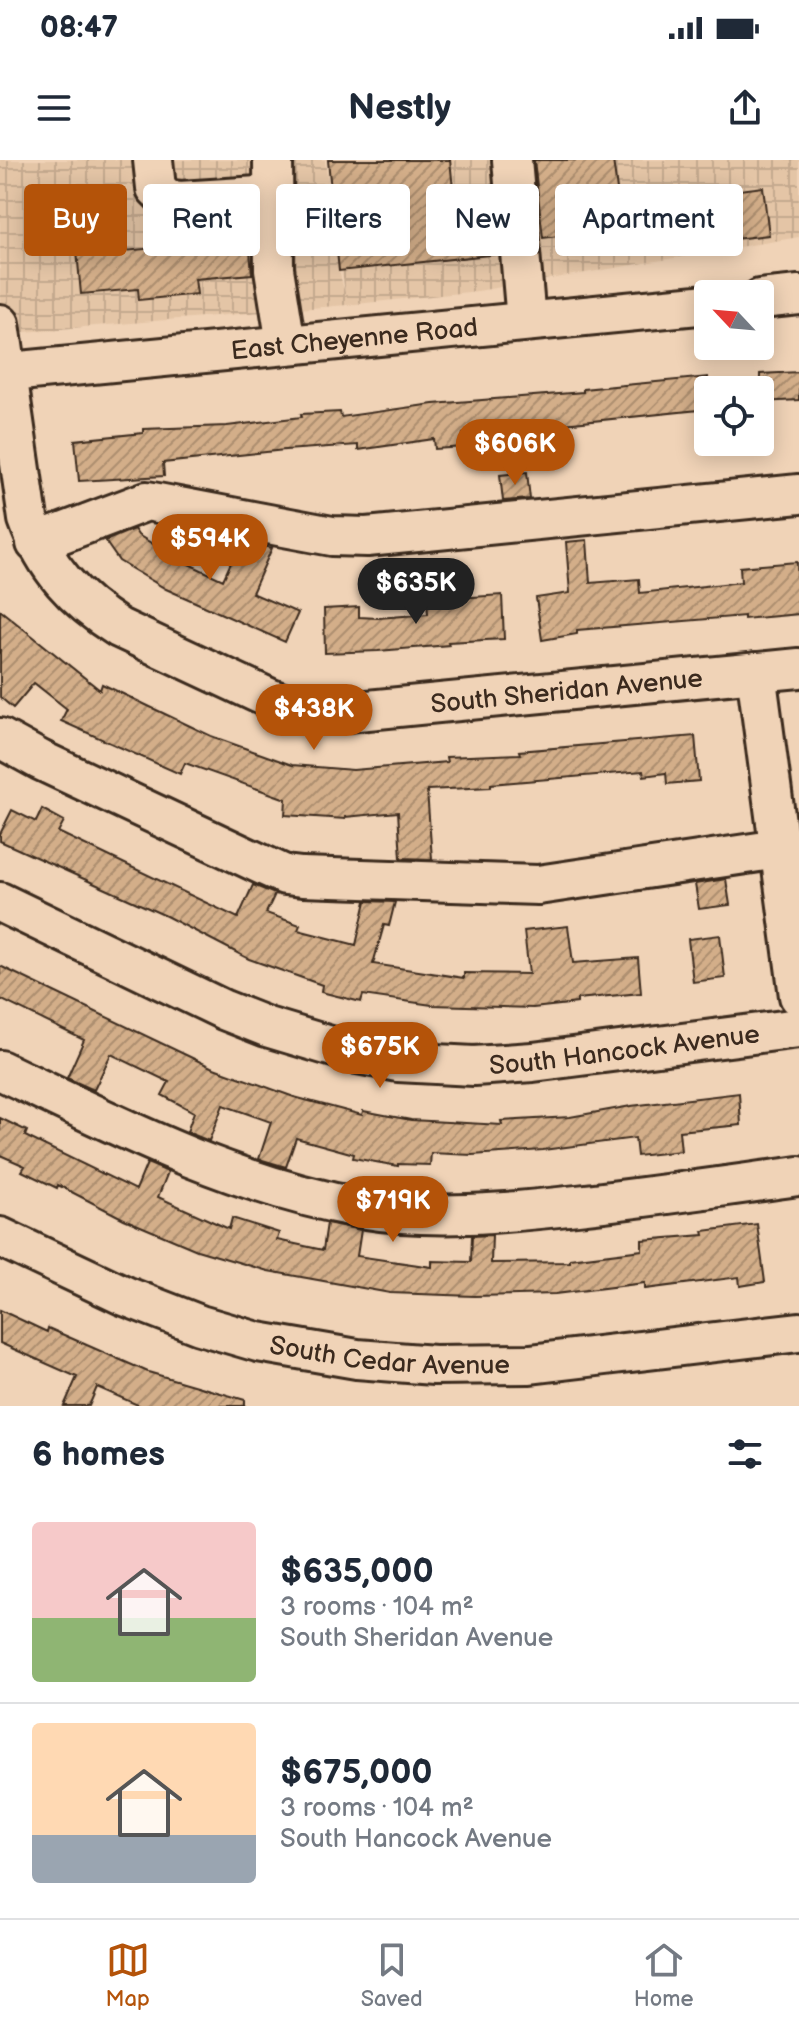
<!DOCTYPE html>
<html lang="en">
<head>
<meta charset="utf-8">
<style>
  body { margin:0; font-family:"Balsamiq Sans",sans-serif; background:#f6f6f7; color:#1f2937; height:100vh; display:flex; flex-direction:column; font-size:30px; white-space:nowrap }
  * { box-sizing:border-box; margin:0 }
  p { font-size:26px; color:#747a83 }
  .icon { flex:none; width:44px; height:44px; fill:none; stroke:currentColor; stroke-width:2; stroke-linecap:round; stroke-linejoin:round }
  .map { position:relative; height:1246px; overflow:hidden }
  .side { display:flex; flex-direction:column; background:#fff; flex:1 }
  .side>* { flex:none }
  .guide { position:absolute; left:24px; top:24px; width:752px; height:72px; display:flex; gap:16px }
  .needle { width:52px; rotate:296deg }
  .fabs { position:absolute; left:694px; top:120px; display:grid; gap:16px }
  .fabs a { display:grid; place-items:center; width:80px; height:80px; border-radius:8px; background:#fff; box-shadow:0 4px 20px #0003; font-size:40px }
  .price { position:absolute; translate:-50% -68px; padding:0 18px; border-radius:28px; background:#b45309; color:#fff; font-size:26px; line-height:52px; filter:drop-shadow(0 2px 4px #0008) }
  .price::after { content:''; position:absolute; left:50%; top:48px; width:24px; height:18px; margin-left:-12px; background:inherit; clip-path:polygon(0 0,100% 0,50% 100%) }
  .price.selected { background:#222; color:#fff }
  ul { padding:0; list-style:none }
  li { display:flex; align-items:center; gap:24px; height:200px; padding:0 32px }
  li+li { border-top:2px solid #e0e1e3 }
  li span { display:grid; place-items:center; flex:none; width:224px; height:160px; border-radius:8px; color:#555 }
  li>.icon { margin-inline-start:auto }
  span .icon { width:96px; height:96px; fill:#fffc; stroke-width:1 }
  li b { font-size:34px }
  h2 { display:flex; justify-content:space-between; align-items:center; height:96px; padding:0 32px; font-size:34px }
  .tag { padding:0 28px; border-radius:8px; background:#fff; box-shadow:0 4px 20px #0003; font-size:28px; line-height:72px }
  .tag.selected { background:#b45309; color:#fff }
  .status { display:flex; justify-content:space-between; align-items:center; height:56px; padding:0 40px; background:#fff; direction:ltr }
  .status svg { height:22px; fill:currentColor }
  header { display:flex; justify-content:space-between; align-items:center; height:104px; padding:0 32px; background:#fff; font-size:36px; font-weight:700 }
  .tabs { display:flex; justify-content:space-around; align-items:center; height:112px; border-top:2px solid #e0e1e3; background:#fff; font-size:22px; color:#747a83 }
  .tabs a { display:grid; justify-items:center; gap:4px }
  .tabs .selected { color:#b45309 }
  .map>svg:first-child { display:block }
  .industrial { fill:url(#industrial-grid) }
  .building { fill:url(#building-hatch); stroke:#3b2a1e; stroke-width:2 }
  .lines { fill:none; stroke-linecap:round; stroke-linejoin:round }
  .minor-casing { stroke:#3b2a1e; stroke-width:44 }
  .minor { stroke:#f0d3b7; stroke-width:38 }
  .labels { text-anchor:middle; stroke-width:7; stroke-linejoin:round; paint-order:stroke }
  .street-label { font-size:26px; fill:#3b2a1e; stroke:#f0d3b7 }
</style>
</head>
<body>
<div class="status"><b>08:47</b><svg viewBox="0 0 49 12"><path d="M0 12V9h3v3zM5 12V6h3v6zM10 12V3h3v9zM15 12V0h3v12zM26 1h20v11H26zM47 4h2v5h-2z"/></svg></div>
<header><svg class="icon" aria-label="menu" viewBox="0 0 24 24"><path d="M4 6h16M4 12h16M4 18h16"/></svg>Nestly<svg class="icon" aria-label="share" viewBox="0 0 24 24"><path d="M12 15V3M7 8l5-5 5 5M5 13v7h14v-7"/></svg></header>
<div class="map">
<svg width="799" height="1246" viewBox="0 0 799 1246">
  <defs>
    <pattern id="industrial-grid" width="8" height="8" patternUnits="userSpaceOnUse" patternTransform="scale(2)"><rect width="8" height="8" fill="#e4c5a6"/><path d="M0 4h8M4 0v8" fill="none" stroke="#c4a98e"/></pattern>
    <pattern id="building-hatch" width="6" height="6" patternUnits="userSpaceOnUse" patternTransform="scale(2)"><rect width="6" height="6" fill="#d3ae89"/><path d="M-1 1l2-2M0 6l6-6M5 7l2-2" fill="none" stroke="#ac8e6f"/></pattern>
  </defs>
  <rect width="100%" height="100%" fill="#f0d3b7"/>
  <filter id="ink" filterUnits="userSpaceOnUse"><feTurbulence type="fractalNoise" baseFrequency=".0125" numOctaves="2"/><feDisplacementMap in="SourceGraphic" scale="16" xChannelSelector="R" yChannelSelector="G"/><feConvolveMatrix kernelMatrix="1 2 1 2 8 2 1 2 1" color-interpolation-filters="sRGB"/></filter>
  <g filter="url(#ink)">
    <path class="industrial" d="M0,0H325L339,111L345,133L327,0H799V77L478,131L347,145L0,174Z"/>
    <path class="building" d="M328,0H450L456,57L495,54L498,94L339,111Z
      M534,0H613L619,45L763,27L769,75L619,92L617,69L543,78Z
      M111,67L114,92L249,79L252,114L195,119L197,134L139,140L138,129L81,134L75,70Z
      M799,212V240L760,242V214Z
      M708,217V249L554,265V277L514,280V268L463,274L464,287L435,289L434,279L358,290V285L285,290L163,303L164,316L79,321L75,280L143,273V269L227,266L302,257L301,254L340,252L341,257L433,244L583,232V229Z
      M527,312L530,339L503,341L500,315Z
      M134,369L138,375L178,399L223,420L241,381L272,388L252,433L298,453L285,482L166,429L119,401L105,381Z
      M587,380L590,423L639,419L640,433L741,422L740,407L797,402L799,454L744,459V456L577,470V474L542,480L536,438L570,433L566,382Z
      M502,435L504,479L448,482L449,485L378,491L325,493L324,449L359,447V457L378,458L428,454L427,440Z
      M0,450L100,530L102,524L211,576L292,605L353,610L447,602L446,597L520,594L519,591L695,576L699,621L667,624L666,613L644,616L643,611L491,624V627L427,630L432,699L401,698L398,652L345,657V659L285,655L286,639L185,603L180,614L61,561L67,549L34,523L13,548L0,537Z
      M42,649L64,661L58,672L238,758L253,725L275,734L266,753L300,765L298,770L356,785L366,741L395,742L389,766L384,765L373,804L464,818V813L529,814L524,771L568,766L573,803L638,798L641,833L577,839V843L533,848L432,845L363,835L361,842L321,832L322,825L249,799L166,756L0,681V674L12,650L36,662Z
      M726,719L730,745L699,749L695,724Z
      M720,775L725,818L693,822L688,779Z
      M0,806L211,907L294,937L362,955L363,951L411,960L502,965L501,961L570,957L631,946L739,933L741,965L679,971L681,991L637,996L635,978L543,990L472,995L431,993L430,1005L398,1004V1006L353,998L354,994L296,978L286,1007L259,999L271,962L223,945L209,981L187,972L194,952L162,935L169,922L111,894L94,930L67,918L84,880L0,839Z
      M0,958L27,971L25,976L136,1030L147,1003L168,1012L158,1037L229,1069L232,1058L279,1073L277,1080L323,1090L327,1063L361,1070L357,1096L432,1107V1101L471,1102L472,1076L492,1075L491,1103L570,1102V1099L642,1090V1080L704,1075L703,1071L757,1064L765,1122L740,1126L739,1117L645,1129V1123L555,1134L474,1136L390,1133L268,1111L197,1090L124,1059L58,1025L57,1028L22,1011L25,1006L0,995Z
      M0,1150L47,1172L48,1168L148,1212L245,1240V1246H140L97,1227L89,1246H64L77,1217L0,1183Z"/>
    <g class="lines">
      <g class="minor-casing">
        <g id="minor">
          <path d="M153,0L156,28L167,39L180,41L273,35"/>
          <path d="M273,0L274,109L286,184"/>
          <path d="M512,0L526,161"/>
          <path d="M760,139L799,135"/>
          <path id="s1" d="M0,164L28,359C45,408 75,440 119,468L271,539L296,548L347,552L799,508"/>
          <path id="s2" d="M0,213L708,144"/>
          <path d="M36,383L147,341L332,376L367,377L799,334"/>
          <path d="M756,512L799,836"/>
          <path d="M0,578L40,600L263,705L285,715L302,717L538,725L779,689"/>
          <path id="s3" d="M0,742L224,850L267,867L357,894L398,902L474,906L533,902L799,868"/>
          <path d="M0,910C117,966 232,1025 360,1048C431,1060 506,1053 577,1045C651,1037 725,1026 799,1016"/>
          <path id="s4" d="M0,1077L125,1136L200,1165L258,1182L357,1199L434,1205L530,1204L799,1172"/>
        </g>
      </g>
      <use href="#minor" class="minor"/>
    </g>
  </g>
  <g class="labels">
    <g class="street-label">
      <text dy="9" stroke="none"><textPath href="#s2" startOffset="356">East Cheyenne Road</textPath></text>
      <text dy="9" stroke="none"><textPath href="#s1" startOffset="808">South Sheridan Avenue</textPath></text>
      <text dy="9" stroke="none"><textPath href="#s3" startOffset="658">South Hancock Avenue</textPath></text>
      <text dy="9" stroke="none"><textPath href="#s4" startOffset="412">South Cedar Avenue</textPath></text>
    </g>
  </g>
</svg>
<div class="fabs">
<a><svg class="needle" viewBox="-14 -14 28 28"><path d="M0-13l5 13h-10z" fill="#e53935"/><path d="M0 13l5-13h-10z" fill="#747a83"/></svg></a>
<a><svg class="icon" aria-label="locate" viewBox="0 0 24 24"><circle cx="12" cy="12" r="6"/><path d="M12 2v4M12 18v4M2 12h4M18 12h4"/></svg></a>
</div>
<b class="price" style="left:515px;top:327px">$606K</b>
<b class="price" style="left:210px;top:422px">$594K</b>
<b class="price selected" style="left:416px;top:466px">$635K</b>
<b class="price" style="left:314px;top:592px">$438K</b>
<b class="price" style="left:380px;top:930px">$675K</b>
<b class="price" style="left:393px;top:1084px">$719K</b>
<div class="guide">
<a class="tag selected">Buy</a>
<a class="tag">Rent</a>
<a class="tag">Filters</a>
<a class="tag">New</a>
<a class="tag">Apartment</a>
</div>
</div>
<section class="side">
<h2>6 homes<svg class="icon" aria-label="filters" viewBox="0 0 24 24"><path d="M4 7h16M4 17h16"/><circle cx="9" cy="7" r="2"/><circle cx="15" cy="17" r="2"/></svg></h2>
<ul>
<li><span style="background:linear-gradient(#f6c9c9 60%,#8fb573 0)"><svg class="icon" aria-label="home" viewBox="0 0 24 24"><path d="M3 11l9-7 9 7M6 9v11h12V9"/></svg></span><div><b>$635,000</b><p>3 rooms · 104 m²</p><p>South Sheridan Avenue</p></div></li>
<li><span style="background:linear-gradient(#ffd9b3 70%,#9aa5b1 0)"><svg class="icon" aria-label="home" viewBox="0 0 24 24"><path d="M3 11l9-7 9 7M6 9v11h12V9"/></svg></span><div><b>$675,000</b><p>3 rooms · 104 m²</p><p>South Hancock Avenue</p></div></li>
</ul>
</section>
<nav class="tabs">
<a class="selected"><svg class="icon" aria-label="map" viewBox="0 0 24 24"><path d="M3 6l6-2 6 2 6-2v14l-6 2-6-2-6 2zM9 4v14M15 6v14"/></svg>Map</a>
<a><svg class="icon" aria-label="saved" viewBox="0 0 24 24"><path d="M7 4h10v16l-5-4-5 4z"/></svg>Saved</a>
<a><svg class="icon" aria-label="home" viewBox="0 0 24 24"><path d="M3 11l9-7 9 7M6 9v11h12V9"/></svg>Home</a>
</nav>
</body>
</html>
